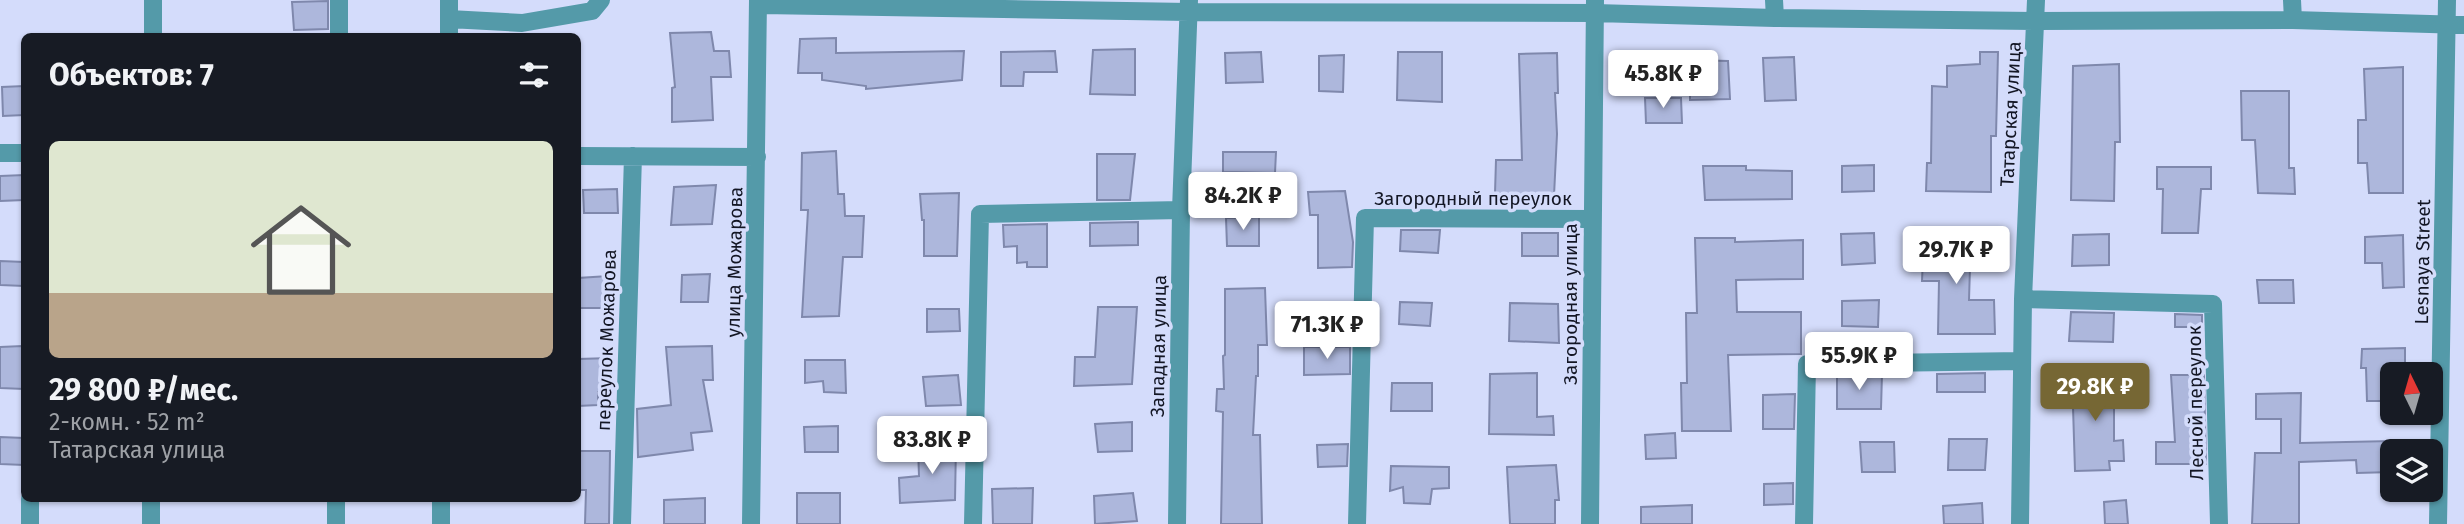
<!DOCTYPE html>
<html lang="ru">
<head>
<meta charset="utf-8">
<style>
  body { margin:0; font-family:"Fira Sans",sans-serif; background:#242831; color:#f1f3f6; height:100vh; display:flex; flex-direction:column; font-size:26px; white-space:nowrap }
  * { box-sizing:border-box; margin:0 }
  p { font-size:23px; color:#9ea1a6 }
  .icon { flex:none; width:38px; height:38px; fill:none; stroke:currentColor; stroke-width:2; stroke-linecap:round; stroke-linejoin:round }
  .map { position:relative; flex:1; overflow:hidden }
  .panel { position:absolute; left:21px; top:33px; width:560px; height:469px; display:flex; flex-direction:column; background:#171b24; border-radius:10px; box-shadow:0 2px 5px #0004 }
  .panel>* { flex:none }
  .needle { width:46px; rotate:355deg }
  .controls { position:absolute; left:2380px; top:362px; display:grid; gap:14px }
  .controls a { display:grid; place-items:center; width:63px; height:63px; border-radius:10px; background:#171b24; box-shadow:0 2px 5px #0004; font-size:35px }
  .price { position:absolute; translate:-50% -60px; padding:0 16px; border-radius:7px; background:#fff; color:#222; font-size:23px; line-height:46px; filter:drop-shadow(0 2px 4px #0008) }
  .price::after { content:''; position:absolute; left:50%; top:42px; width:21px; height:16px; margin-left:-10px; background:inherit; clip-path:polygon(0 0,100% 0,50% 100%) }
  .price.active { background:#766734; color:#fff }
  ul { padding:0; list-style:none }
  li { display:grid; align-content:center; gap:14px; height:371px; padding:0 28px }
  li span { display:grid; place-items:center; height:217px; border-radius:10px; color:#555 }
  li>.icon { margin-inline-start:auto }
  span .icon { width:126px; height:126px; fill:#fffc; stroke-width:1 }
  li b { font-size:30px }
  h2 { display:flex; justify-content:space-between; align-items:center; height:84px; padding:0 28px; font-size:30px }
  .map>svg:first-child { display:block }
  .building { fill:#adb7dc; stroke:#7f88ac; stroke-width:2 }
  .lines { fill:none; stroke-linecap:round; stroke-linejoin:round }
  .street { stroke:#549aa9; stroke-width:18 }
  .labels { text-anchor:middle; stroke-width:7; stroke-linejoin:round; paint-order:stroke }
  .street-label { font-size:19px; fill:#131624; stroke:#d4dcfb }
</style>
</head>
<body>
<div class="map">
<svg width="2464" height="524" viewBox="0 0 2464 524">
  <rect width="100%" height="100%" fill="#d4dcfb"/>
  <path class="building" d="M328,1V29L294,30L292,2Z
    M711,32L714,51H729L731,77H711L713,120L672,122V88L675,87L670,33Z
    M836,38V53L964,51L962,80L866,89V86L822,80V73H798L800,39Z
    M1135,49V95L1090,94L1093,50Z
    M1055,51L1057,72H1024L1023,86H1001V52Z
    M1261,52L1263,82L1226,83L1225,53Z
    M1398,52H1442V102L1397,100Z
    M1980,52H1998L1996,136H1991V192L1926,191L1927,163H1931L1932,86L1947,87V66L1980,64Z
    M1557,53L1558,93H1555L1557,134L1554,196L1495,193L1496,160H1522L1519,54Z
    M1344,55L1343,92L1319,91V56Z
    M1794,57L1796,100L1765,101L1763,58Z
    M1690,60L1728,61L1730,99L1690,100Z
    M2119,64L2120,142H2115L2114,201L2071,200L2073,66Z
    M2403,67V193H2369L2367,163H2358V120H2366L2364,69Z
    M24,86V115L3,116L2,87Z
    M2241,91H2289V168H2294L2295,194L2258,193L2255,140H2242Z
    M1645,98H1681L1682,123H1646Z
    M836,151L838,194H844L845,216H864L862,257H843L839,316L802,317L808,210H801L802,153Z
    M1223,152H1276L1275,173L1223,172Z
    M1097,154H1135L1130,200H1097Z
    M1874,165V191L1842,192V166Z
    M1703,166H1746V170L1792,171V199L1705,200Z
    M2157,167H2211V189H2201L2198,233H2162L2163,189H2157Z
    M24,175V200L0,201V176Z
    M716,185L712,224L671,225L674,187Z
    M617,189L618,213H584L583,190Z
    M1345,191L1353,242L1352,267L1318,268V215H1310L1308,192Z
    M959,193L957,256H924V220H922L920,194Z
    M1259,217V246H1227L1226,218Z
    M1138,222V245L1090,246V223Z
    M1047,224V267H1027V262L1017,263V246L1004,247L1003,225Z
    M1401,230H1440L1438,253L1400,251Z
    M1522,233H1558V256H1522Z
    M1874,233L1875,263L1842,265L1841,234Z
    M1924,234H1971L1969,300H1994L1995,334H1938L1939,281H1922Z
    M2109,234V265L2072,266L2073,235Z
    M2403,235L2404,287L2383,288L2382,263H2365V237Z
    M1695,238H1735V242L1803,240V279L1736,280L1737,312H1801V354L1728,355L1731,431H1682L1681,383H1687L1686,313H1697Z
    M0,261L24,262V286L0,285Z
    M710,274L708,302H681L682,275Z
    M608,276L609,308H579L578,278Z
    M2257,280H2293L2294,303H2259Z
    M1265,288L1267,345H1258V376H1256L1253,435H1260L1262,524H1221L1223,412L1216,411L1217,389H1224L1223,356L1225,355V289Z
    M1879,300L1878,327L1842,326V301Z
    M1400,302L1432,303L1430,326L1399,324Z
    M1510,303L1558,304L1559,343L1509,341Z
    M1098,307H1137L1132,384L1074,386L1075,357H1095Z
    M927,309H959L960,331L927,332Z
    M2071,312L2114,313L2113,342L2069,341Z
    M2175,314L2202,315V327H2175Z
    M22,346L24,389L0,388V347Z
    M712,346L713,380H703L712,431L691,433L693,450L638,457L637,409L671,405L666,347Z
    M1304,347H1350V374L1304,375Z
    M2405,348V367H2392V401H2367L2366,368H2361L2362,349Z
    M611,358L613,391L598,392V405L578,406V359Z
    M805,360H845L846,393L824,392L823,381L805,383Z
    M1537,373V417L1553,416L1554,435L1489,434L1490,374Z
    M1985,373V392H1937V374Z
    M1882,374L1881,409H1837V375Z
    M958,375L961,405L926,406L923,377Z
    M2072,375H2114V441L2123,440L2124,461H2109L2110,470L2075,471Z
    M2171,375H2204L2206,464H2156V442H2175Z
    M1392,383H1432V411H1391Z
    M2301,393L2300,443L2392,441V472L2357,473L2356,460L2299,462V524H2252L2255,453H2281V419H2256V394Z
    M1795,394L1794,429H1763V395Z
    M1132,422V451L1098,452L1095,424Z
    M838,426V452H805L804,427Z
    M1675,433L1676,458L1646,459L1645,435Z
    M0,437L24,438V465L0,464Z
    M1949,439H1987L1985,470H1948Z
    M1860,442H1894L1895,472H1862Z
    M956,444L955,500L900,503L899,478L919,476L918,447Z
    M1348,444L1347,466L1318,467L1317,445Z
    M578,451H610L609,524H585L586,490H578Z
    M1556,465L1559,500H1555V524H1510L1507,467Z
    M1391,466L1449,467V488L1432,489L1430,504L1404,503L1403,487L1390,491Z
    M1793,483V504L1764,505V484Z
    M1033,488L1032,524H993L992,489Z
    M797,493H840V524H797Z
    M1133,493L1137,521L1095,524L1094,496Z
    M705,498V524H664V500Z
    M2126,500L2128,524H2105L2104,502Z
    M1982,503L1983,524H1944L1943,506Z
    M1692,505V524H1641V507Z"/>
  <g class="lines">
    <path class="street" d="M153,0V37
      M449,0V37
      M1774,0L1775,18
      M2292,0L2293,20
      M758,5L1189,12L1595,13L1775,18L2036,21L2293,20L2464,25
      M449,19L522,23L592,11L601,0
      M339,37V0
      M0,153H24
      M578,156L757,157
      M2023,299L2213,304L2219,524
      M30,524V499
      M151,524V499
      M336,524V499
      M441,524V499
      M622,524L633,156
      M751,524L758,0
      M973,524L980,214L1181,210
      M1177,524L1181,210L1189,0
      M1357,524L1365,218L1592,219
      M1590,524L1595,0
      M1804,524L1807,364L2022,361
      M2020,524L2023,299L2036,0
      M2438,524L2447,0"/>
  </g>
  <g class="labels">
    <g class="street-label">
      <text transform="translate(2010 114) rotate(-87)" y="7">Татарская улица</text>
      <text x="1473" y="205">Загородный переулок</text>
      <text transform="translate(734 262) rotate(-89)" y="7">улица Можарова</text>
      <text transform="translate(2422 262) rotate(-89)" y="7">Lesnaya Street</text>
      <text transform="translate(1570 304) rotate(-90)" y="7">Загородная улица</text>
      <text transform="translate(606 340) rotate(-88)" y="7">переулок Можарова</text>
      <text transform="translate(1158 346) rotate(-89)" y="7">Западная улица</text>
      <text transform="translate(2195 403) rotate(-91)" y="7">Лесной переулок</text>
    </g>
  </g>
</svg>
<div class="controls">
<a><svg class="needle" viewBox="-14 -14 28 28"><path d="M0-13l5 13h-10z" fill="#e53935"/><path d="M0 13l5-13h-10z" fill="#9ea1a6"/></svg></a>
<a><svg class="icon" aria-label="layers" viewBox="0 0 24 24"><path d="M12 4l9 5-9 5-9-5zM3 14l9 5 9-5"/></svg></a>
</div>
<b class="price" style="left:1663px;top:110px">45.8K ₽</b>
<b class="price" style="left:1243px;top:232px">84.2K ₽</b>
<b class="price" style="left:1956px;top:286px">29.7K ₽</b>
<b class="price" style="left:1327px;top:361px">71.3K ₽</b>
<b class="price" style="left:1859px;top:392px">55.9K ₽</b>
<b class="price active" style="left:2095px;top:423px">29.8K ₽</b>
<b class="price" style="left:932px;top:476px">83.8K ₽</b>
<section class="panel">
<h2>Объектов: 7<svg class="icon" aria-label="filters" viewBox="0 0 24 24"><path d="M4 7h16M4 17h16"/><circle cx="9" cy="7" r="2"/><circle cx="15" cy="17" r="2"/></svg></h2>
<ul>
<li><span style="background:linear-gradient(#dfe7d0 70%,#b9a48a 0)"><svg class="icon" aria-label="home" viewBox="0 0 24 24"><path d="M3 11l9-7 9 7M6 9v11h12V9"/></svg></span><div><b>29 800 ₽/мес.</b><p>2-комн. · 52 m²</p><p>Татарская улица</p></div></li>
</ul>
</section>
</div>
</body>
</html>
